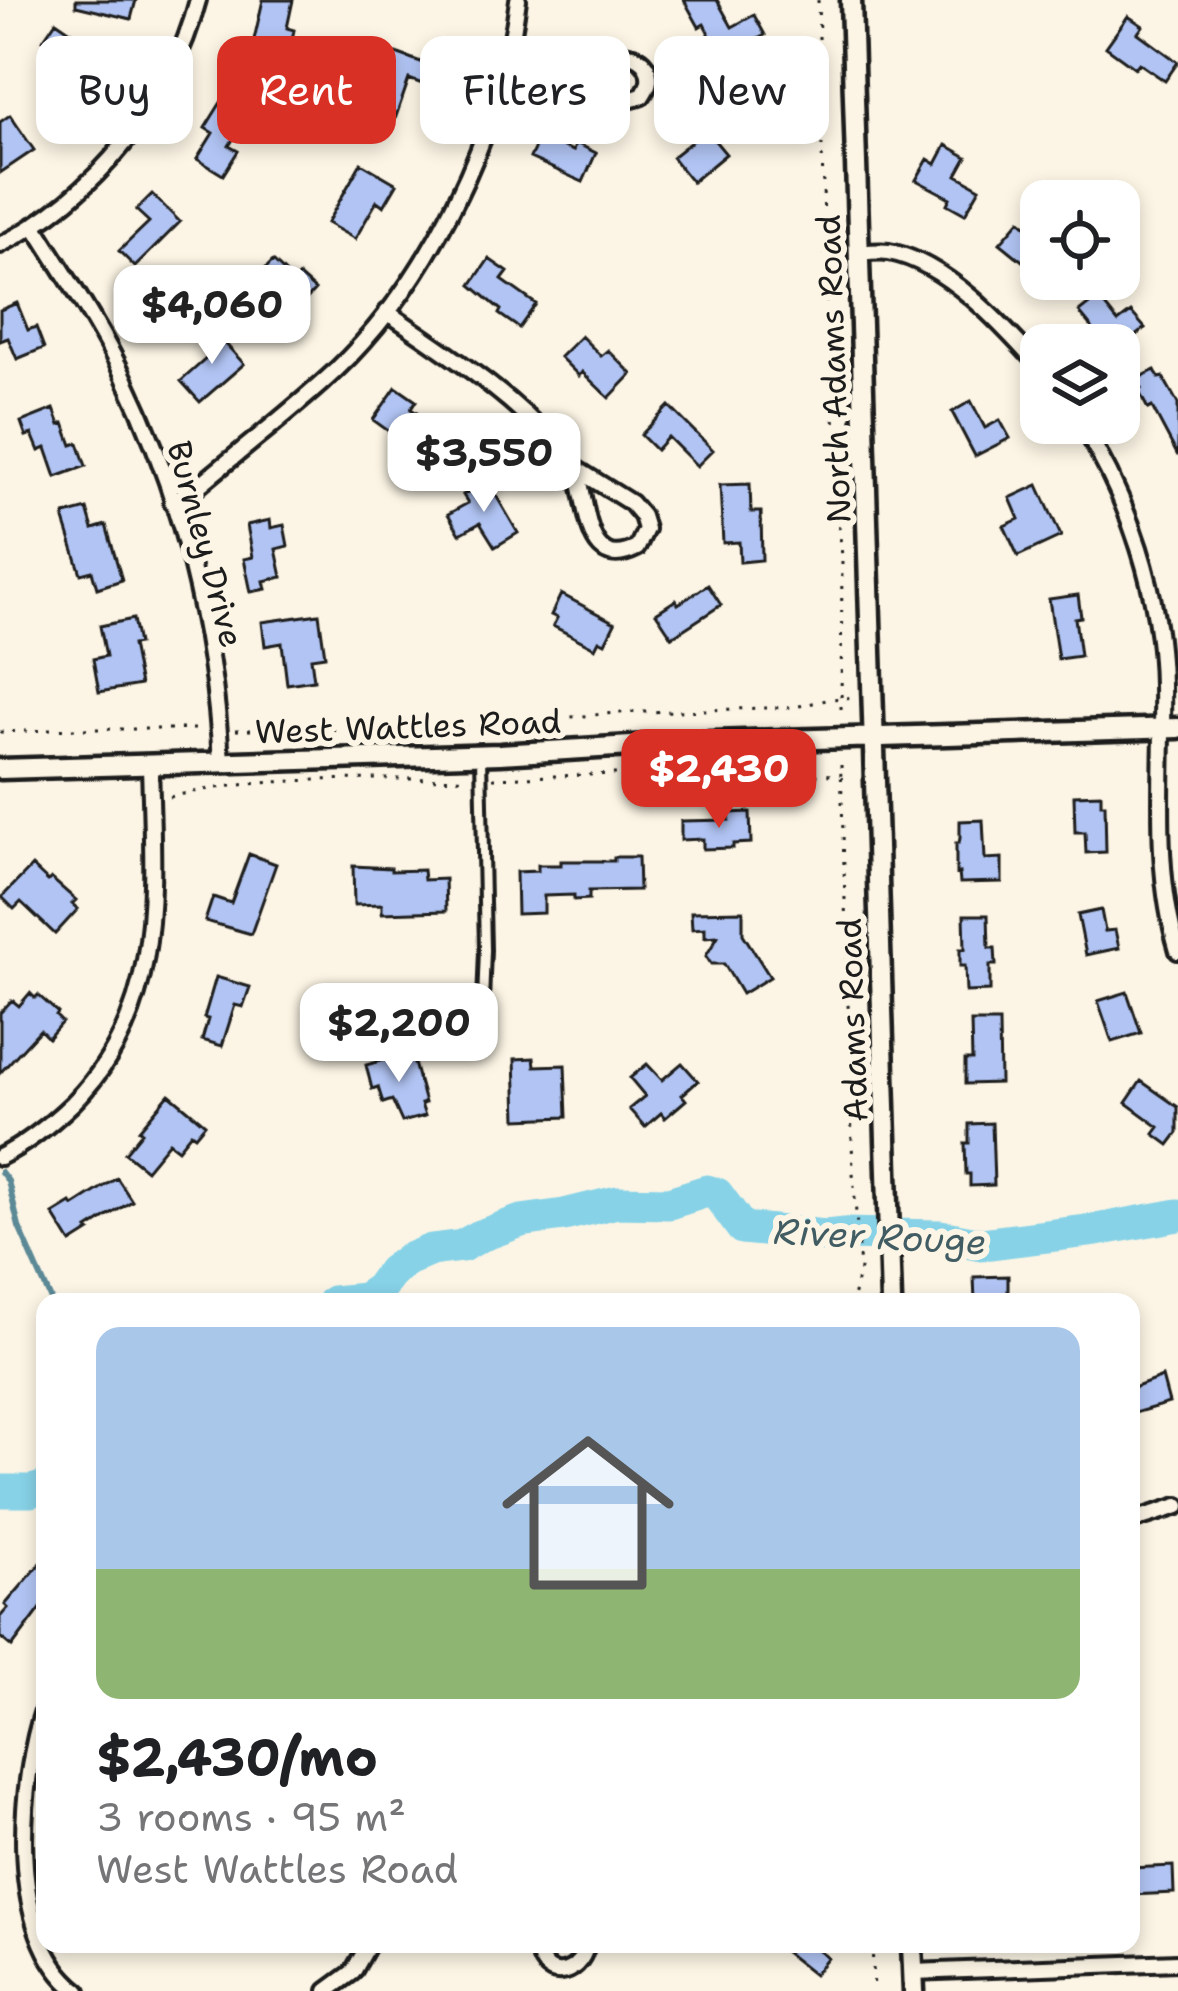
<!DOCTYPE html>
<html lang="en">
<head>
<meta charset="utf-8">
<style>
  body { margin:0; font-family:"Shantell Sans",sans-serif; background:#f2f2f2; color:#202124; height:100vh; display:flex; flex-direction:column; font-size:45px; white-space:nowrap }
  * { box-sizing:border-box; margin:0 }
  p { font-size:39px; color:#757577 }
  .icon { flex:none; width:66px; height:66px; fill:none; stroke:currentColor; stroke-width:2; stroke-linecap:round; stroke-linejoin:round }
  .map { position:relative; flex:1; overflow:hidden }
  .drawer { position:absolute; left:36px; top:1293px; width:1104px; height:660px; display:flex; flex-direction:column; background:#fff; border-radius:24px; box-shadow:0 6px 18px #0003 }
  .drawer>* { flex:none }
  .banner { position:absolute; left:36px; top:36px; width:1107px; height:108px; display:flex; gap:24px }
  .tools { position:absolute; left:1020px; top:180px; display:grid; gap:24px }
  .tools a { display:grid; place-items:center; width:120px; height:120px; border-radius:24px; background:#fff; box-shadow:0 6px 18px #0003; font-size:60px }
  .price { position:absolute; translate:-50% -102px; padding:0 27px; border-radius:24px; background:#fff; color:#222; font-size:39px; line-height:78px; filter:drop-shadow(0 3px 6px #0008) }
  .price::after { content:''; position:absolute; left:50%; top:72px; width:36px; height:27px; margin-left:-18px; background:inherit; clip-path:polygon(0 0,100% 0,50% 100%) }
  .price.current { background:#d93025; color:#fff }
  ul { padding:0; list-style:none }
  li { display:grid; align-content:center; gap:24px; height:636px; padding:0 60px }
  li+li { border-top:3px solid #e0e0e0 }
  li span { display:grid; place-items:center; height:372px; border-radius:24px; color:#555 }
  li>.icon { margin-inline-start:auto }
  span .icon { width:216px; height:216px; fill:#fffc; stroke-width:1 }
  li b { font-size:51px }
  .chip { padding:0 42px; border-radius:24px; background:#fff; box-shadow:0 6px 18px #0003; font-size:42px; line-height:108px }
  .chip.current { background:#d93025; color:#fff }
  .map>svg:first-child { display:block }
  .lines { fill:none; stroke-linecap:round; stroke-linejoin:round }
  .stream { stroke:#5c8996; stroke-width:6 }
  .river { stroke:#87d2e7; stroke-width:33 }
  .building { fill:#b1c4f3; stroke:#1c1c1c; stroke-width:3 }
  .service-casing { stroke:#1c1c1c; stroke-width:16 }
  .minor-casing { stroke:#1c1c1c; stroke-width:22 }
  .tertiary-casing { stroke:#1c1c1c; stroke-width:27 }
  .path { stroke:#1c1c1c; stroke-width:3; stroke-dasharray:3 9; stroke-linecap:butt }
  .service { stroke:#fcf5e5; stroke-width:8 }
  .minor { stroke:#fcf5e5; stroke-width:14 }
  .tertiary { stroke:#fcf5e5; stroke-width:18 }
  .labels { text-anchor:middle; stroke-width:12; stroke-linejoin:round; paint-order:stroke }
  .street-label { font-size:33px; fill:#1c1c1c; stroke:#fcf5e5 }
  .water-label { font-size:36px; font-style:italic; fill:#415c63; stroke:#fcf5e5 }
</style>
</head>
<body>
<div class="map">
<svg width="1178" height="1991" viewBox="0 0 1178 1991">
  <rect width="100%" height="100%" fill="#fcf5e5"/>
  <filter id="ink" filterUnits="userSpaceOnUse"><feTurbulence type="fractalNoise" baseFrequency=".00833" numOctaves="2"/><feDisplacementMap in="SourceGraphic" scale="24" xChannelSelector="R" yChannelSelector="G"/><feConvolveMatrix kernelMatrix="1 2 1 2 8 2 1 2 1" color-interpolation-filters="sRGB"/></filter>
  <g filter="url(#ink)">
    <g class="lines">
      <path class="stream" d="M1,1172L8,1181L19,1227L52,1302"/>
      <path class="river" d="M333,1302L364,1299L379,1289L392,1271L407,1260L431,1250L462,1246L480,1236L521,1221L564,1215L617,1202L669,1203L707,1191L717,1194L742,1228L826,1236L844,1234L940,1236L982,1244L1096,1230L1178,1215
        M0,1491H31L45,1487"/>
    </g>
    <path class="building" d="M76,0H136L131,19L76,6Z
      M263,0H293L287,28L294,30L290,48L283,47L282,50L253,44Z
      M684,0H717L732,27L754,15L765,35L722,58L704,24L699,27Z
      M1128,16L1143,26L1138,33L1178,62L1165,81L1139,63L1135,68L1106,47Z
      M56,21L78,36L73,44L98,60L74,95L79,99L65,119L40,102L61,71L50,63L58,50L43,40Z
      M396,53L432,66L425,85L409,79L394,122L373,115L382,91L370,87L378,67L389,70Z
      M228,91L253,107L229,146L238,151L223,175L197,159L213,133L205,128Z
      M10,115L34,150L0,173V122Z
      M706,130L726,154L692,182L672,157Z
      M540,136L573,151L576,143L596,153L583,182L530,158Z
      M946,145L967,157L957,175L980,188L965,214L947,204L950,198L916,180L928,159L936,164Z
      M361,163L397,184L384,206L377,201L355,239L327,223Z
      M152,194L180,222L135,267L119,251L149,222L136,210Z
      M1020,220L1041,238V276L1000,243Z
      M489,259L508,272L502,280L536,304L519,328L499,314L501,310L471,285Z
      M273,261L294,281L299,276L315,290L274,334L258,320L267,310L245,289Z
      M1098,297L1118,322L1131,312L1145,328L1125,345H1106L1079,312Z
      M17,303L28,330L36,327L44,348L17,359L8,338L0,341V310Z
      M213,330L244,364L200,402L181,381L209,356L198,343Z
      M581,336L601,356L608,350L632,374L609,398L582,372L579,376L560,357Z
      M1155,370L1159,378L1163,377L1178,404V456L1152,407L1148,409L1138,390L1142,388L1137,379Z
      M396,387L416,401L411,409L437,427L419,453L373,420Z
      M971,401L985,428L1000,420L1010,438L975,456L952,412Z
      M669,406L713,450L697,466L668,437L656,450L641,435Z
      M54,409L60,425L64,423L72,445L78,443L86,466L56,477L46,448L39,451L32,434L26,436L21,422Z
      M487,480L518,533L495,547L480,523L460,534L448,514L468,503L463,495Z
      M750,484L751,512H761L762,560L740,562L739,542L723,543L720,485Z
      M1038,485L1061,536L1018,556L1004,526L1019,519L1010,498Z
      M87,509L93,529L106,525L122,580L97,588L92,571L81,574L64,520L65,515Z
      M270,520L271,528L284,525L288,546L276,549L282,577L264,581L266,589L251,592L244,559L253,557L247,525Z
      M708,585L721,605L672,637L656,613L676,600L678,604Z
      M561,594L615,623L605,643L599,640L595,648L553,626L557,618L551,615Z
      M1078,595L1081,617L1075,618L1080,656L1058,659L1049,599Z
      M319,614L325,656L311,658L314,680L287,684L282,643L265,646L262,622Z
      M133,619L138,644L132,645L140,685L99,692L93,659L106,656L100,626Z
      M1101,794V804H1105L1106,852L1086,853L1085,832H1075L1074,795Z
      M750,812L751,843L733,844V848L703,849V839L681,840V821L729,820V813Z
      M983,820L985,859L1002,858V882L960,883L959,873L956,874V843H959L960,838V821Z
      M249,854L276,864L251,934L205,921L213,897L231,903Z
      M614,857H638L639,890L589,891V899L574,900V895L544,896V913L517,914L516,872L538,871V865H561V861H614Z
      M32,866L48,881L51,878L76,900L72,904L78,909L55,934L21,902L14,909L2,897Z
      M353,866L391,868V871L423,870L424,880L445,879L446,911L382,913V904L354,905Z
      M1101,910L1105,931L1115,930L1119,948L1086,955L1078,915Z
      M743,911V934L770,977L742,994L724,964H711L706,956L718,936L705,937V928L692,929L691,912Z
      M964,915H988L989,948H995L996,965H990V991L966,992L965,966H960V949H965Z
      M216,977L250,987L243,1007L235,1005L222,1046L202,1040L208,1019L204,1018Z
      M1127,992L1141,1033L1112,1042L1098,1001Z
      M30,993L35,998L38,995L58,1013L56,1016L62,1022L48,1038L40,1030L0,1073V1013L12,1000L19,1006Z
      M971,1022H999L1000,1083L965,1084V1060H972Z
      M411,1052L425,1103L421,1104L425,1116L402,1122L392,1100L383,1103L378,1087L372,1089L366,1065Z
      M534,1058L535,1066L565,1065L567,1117L517,1119L515,1059Z
      M682,1063L698,1081L682,1095L686,1100L665,1118L661,1113L645,1127L629,1109L645,1096L630,1078L647,1064L662,1080Z
      M1141,1081L1178,1107V1133L1169,1145L1154,1134L1159,1127L1126,1103Z
      M169,1094L205,1124L195,1136L191,1133L178,1149L169,1142L146,1170L125,1153L142,1132L139,1130Z
      M992,1123L994,1185L970,1186V1174H966L965,1143H969V1124Z
      M117,1178L132,1201L88,1229L90,1231L71,1243L53,1214L71,1203L73,1206Z
      M1008,1276V1302H975L974,1277Z
      M1162,1377L1169,1403L1131,1414V1389Z
      M45,1558V1603L12,1647L0,1637V1617L8,1608L5,1605Z
      M1173,1866L1174,1893L1131,1895V1868Z
      M775,1944H810L828,1958L814,1975Z"/>
    <g class="lines">
      <g class="service-casing">
        <path id="service" d="M449,1049L467,1036L479,1018L483,1002L485,950L481,756"/>
      </g>
      <g class="minor-casing">
        <path id="minor" d="M510,49C527,53 551,55 566,65C592,82 607,110 642,96C648,87 652,79 647,68C634,42 585,59 563,63
          M34,225C64,274 98,323 123,375C181,495 214,629 221,762
          M0,245C95,197 171,103 198,0
          M860,253C869,252 880,251 889,252C946,262 1004,327 1041,368
          M387,312C446,353 509,392 557,447C562,453 571,461 575,468C589,496 582,576 637,548L646,529L642,516L631,503L575,468
          M1081,423C1129,499 1161,594 1162,685C1164,772 1152,866 1178,951
          M172,502L195,489C241,450 291,412 335,371C430,281 502,130 518,0
          M0,1157C28,1143 51,1124 73,1103C166,1010 153,886 150,765
          M1131,1521L1178,1506
          M45,1704C19,1781 5,1936 78,1991
          M538,1944C540,1984 579,1979 587,1944
          M913,1972L1178,1962
          M327,1991L353,1972L369,1944"/>
      </g>
      <g class="tertiary-casing">
        <path id="tertiary" d="M851,0L891,1302
          M0,769L500,754L681,743L1178,728
          M912,1944L914,1991"/>
      </g>
      <path class="path" d="M818,0L827,335L832,350L836,474L842,505L839,527L842,556L841,713
        M236,730H329L363,727L484,725L616,713L795,707L831,699L854,697
        M0,732L75,729H202
        M841,765L853,1172L860,1269L852,1302
        M493,778L647,773L668,781L849,774
        M170,797C265,774 368,781 465,778
        M872,1944L874,1991"/>
      <use href="#service" class="service"/>
      <use href="#minor" class="minor"/>
      <use href="#tertiary" class="tertiary"/>
    </g>
  </g>
  <g class="labels">
    <g class="street-label">
      <text transform="translate(833 369) rotate(-92)" y="12">North Adams Road</text>
      <text transform="translate(206 544) rotate(75)" y="12">Burnley Drive</text>
      <text transform="translate(408 726) rotate(-2)" y="12">West Wattles Road</text>
      <text transform="translate(852 1020) rotate(-92)" y="12">Adams Road</text>
    </g>
    <g class="water-label">
      <text transform="translate(880 1236) rotate(3)" y="13">River Rouge</text>
    </g>
  </g>
</svg>
<div class="tools">
<a><svg class="icon" aria-label="locate" viewBox="0 0 24 24"><circle cx="12" cy="12" r="6"/><path d="M12 2v4M12 18v4M2 12h4M18 12h4"/></svg></a>
<a><svg class="icon" aria-label="layers" viewBox="0 0 24 24"><path d="M12 4l9 5-9 5-9-5zM3 14l9 5 9-5"/></svg></a>
</div>
<b class="price" style="left:212px;top:367px">$4,060</b>
<b class="price" style="left:484px;top:515px">$3,550</b>
<b class="price current" style="left:719px;top:831px">$2,430</b>
<b class="price" style="left:399px;top:1085px">$2,200</b>
<div class="banner">
<a class="chip">Buy</a>
<a class="chip current">Rent</a>
<a class="chip">Filters</a>
<a class="chip">New</a>
</div>
<section class="drawer">
<ul>
<li><span style="background:linear-gradient(#a9c7e8 65%,#8fb573 0)"><svg class="icon" aria-label="home" viewBox="0 0 24 24"><path d="M3 11l9-7 9 7M6 9v11h12V9"/></svg></span><div><b>$2,430/mo</b><p>3 rooms · 95 m²</p><p>West Wattles Road</p></div></li>
</ul>
</section>
</div>
</body>
</html>
